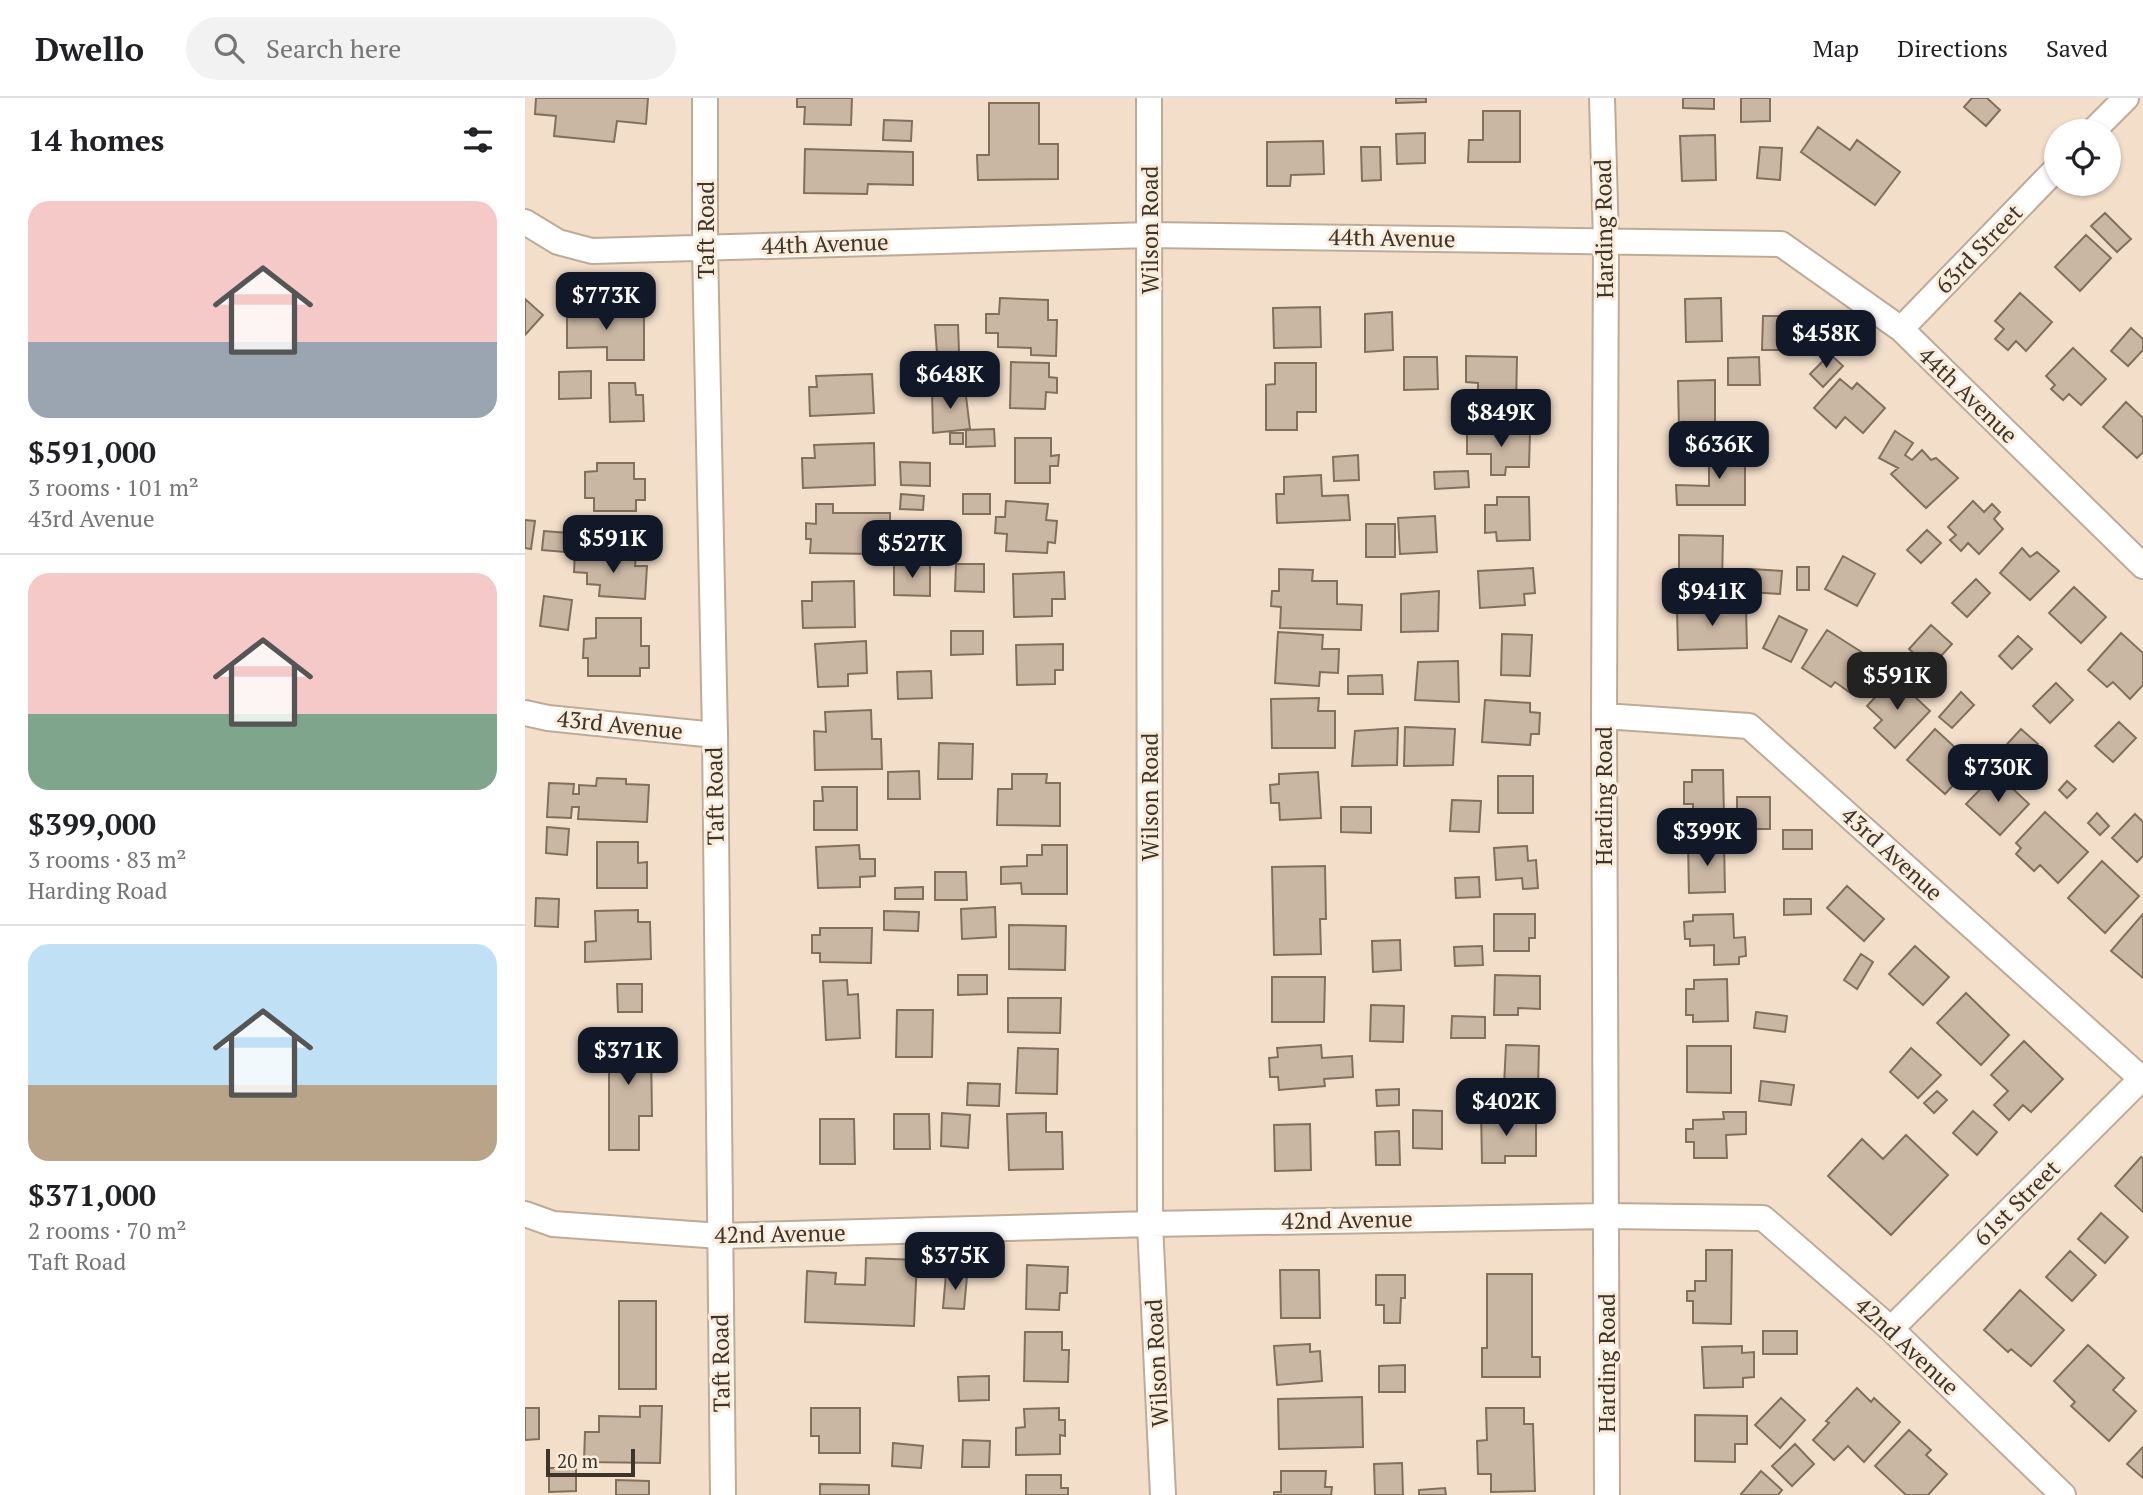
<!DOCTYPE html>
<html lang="en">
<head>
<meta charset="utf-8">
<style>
  body { margin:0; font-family:"PT Serif",serif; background:#f2f2f2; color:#202124; height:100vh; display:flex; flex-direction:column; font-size:26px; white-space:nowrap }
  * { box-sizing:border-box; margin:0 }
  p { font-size:23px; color:#757577 }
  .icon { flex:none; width:38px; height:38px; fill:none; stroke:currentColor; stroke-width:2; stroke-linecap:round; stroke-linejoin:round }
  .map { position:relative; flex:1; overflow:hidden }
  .drawer { display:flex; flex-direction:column; background:#fff; width:525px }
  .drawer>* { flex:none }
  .tools { position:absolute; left:1519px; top:21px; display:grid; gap:14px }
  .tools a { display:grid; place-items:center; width:77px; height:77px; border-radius:50%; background:#fff; box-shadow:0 2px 5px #0004; font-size:35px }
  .scale { position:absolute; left:21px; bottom:18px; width:89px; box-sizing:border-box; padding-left:7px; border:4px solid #3c352c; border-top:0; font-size:19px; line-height:24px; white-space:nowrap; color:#3c352c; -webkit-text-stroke:5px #fcecdb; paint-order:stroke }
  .price { position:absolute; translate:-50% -60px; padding:0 16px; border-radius:14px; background:#111827; color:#fff; font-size:23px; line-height:46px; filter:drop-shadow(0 2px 4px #0008) }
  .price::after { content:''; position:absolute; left:50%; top:42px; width:21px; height:16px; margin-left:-10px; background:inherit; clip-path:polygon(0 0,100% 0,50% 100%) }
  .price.current { background:#222; color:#fff }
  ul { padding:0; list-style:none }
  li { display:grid; align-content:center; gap:14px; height:371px; padding:0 28px }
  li+li { border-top:2px solid #e0e0e0 }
  li span { display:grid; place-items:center; height:217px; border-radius:21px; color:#555 }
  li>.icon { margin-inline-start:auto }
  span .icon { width:126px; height:126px; fill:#fffc; stroke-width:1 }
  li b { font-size:30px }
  h2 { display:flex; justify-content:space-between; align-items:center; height:84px; padding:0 28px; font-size:30px }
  header { display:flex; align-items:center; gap:42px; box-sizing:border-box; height:98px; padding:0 35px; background:#fff; border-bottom:2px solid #e0e0e0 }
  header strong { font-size:33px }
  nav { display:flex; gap:38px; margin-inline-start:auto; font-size:24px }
  .search { width:490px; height:63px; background:#f2f2f2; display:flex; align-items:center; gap:18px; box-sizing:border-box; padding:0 24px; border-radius:38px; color:#757577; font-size:26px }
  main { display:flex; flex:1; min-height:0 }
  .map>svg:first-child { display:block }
  .building { fill:#cab7a3; stroke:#82705d; stroke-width:2 }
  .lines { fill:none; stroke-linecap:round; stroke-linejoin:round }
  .street-casing { stroke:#beab97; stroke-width:28 }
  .street { stroke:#fff; stroke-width:24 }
  .labels { text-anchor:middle; stroke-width:6; stroke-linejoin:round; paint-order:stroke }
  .street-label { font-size:23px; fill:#3c352c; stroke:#fcecdb }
</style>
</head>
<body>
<header>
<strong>Dwello</strong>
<div class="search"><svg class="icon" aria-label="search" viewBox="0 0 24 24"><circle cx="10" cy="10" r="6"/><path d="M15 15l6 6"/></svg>Search here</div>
<nav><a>Map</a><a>Directions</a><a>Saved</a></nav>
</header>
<main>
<section class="drawer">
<h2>14 homes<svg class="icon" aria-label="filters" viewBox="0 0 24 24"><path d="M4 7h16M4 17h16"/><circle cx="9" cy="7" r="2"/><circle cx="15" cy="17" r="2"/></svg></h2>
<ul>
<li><span style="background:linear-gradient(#f6c9c9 65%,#9aa5b1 0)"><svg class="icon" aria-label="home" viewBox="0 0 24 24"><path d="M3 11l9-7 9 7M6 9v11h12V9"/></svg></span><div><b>$591,000</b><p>3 rooms · 101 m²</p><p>43rd Avenue</p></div></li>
<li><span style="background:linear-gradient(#f6c9c9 65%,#7fa58c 0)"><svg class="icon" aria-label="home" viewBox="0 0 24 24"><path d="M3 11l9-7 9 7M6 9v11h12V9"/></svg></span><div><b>$399,000</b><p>3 rooms · 83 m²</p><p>Harding Road</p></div></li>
<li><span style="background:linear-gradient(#bfe0f5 65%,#b9a48a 0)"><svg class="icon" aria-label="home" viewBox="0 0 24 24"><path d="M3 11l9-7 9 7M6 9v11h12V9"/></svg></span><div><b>$371,000</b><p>2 rooms · 70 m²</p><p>Taft Road</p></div></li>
</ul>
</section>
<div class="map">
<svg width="1618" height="1397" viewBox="0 0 1618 1397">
  <rect width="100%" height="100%" fill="#f2dec9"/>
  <path class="building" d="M11,0H123L121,26L92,23L89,44L29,38L31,18L10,16Z
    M272,0H327L326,27L279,26L280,9H272Z
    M871,0H901V4L871,5Z
    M1158,0H1189V11L1158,10Z
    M1216,0H1245V23L1216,24Z
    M1447,0H1462L1475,12L1461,28L1439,9Z
    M464,5H514V46H533V81L453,82L452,57H464Z
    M958,13H995V64H943L944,42H958Z
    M359,22L387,23L386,43L358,42Z
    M1293,29L1325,52L1332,42L1375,74L1350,107L1276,54Z
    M900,35V65L872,66L871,36Z
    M1190,37L1191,82L1157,83L1155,38Z
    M798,43L799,76L766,77L765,88H742V44Z
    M836,49H855L856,82L837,83Z
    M1235,49L1257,50L1255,82L1232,80Z
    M280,51L388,54V87L343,86L342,96L279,95Z
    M1580,115L1606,141L1592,154L1566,128Z
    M1561,137L1586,160L1555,193L1530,169Z
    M1495,195L1527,224L1501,253L1491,243L1483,252L1470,241L1479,231L1470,223Z
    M475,200L523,202V222H532L531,258L506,257V250L473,249V235H461V216H474Z
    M1196,200L1197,243L1161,244L1160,201Z
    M0,201L18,217L0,237Z
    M42,207H89V218H119V262H82V249L42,250Z
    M795,209L796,249L749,250L748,210Z
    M867,214L868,252L840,254V216Z
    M1238,218H1259L1258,252H1237Z
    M410,227H433L434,254L412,256Z
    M1606,230L1618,241V252L1603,268L1586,253Z
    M1548,250L1581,281L1556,307L1544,296L1538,302L1526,291L1530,287L1521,278Z
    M1305,256L1318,268L1298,289L1285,276Z
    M941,258L992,259L991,308H953V285L941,284Z
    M879,259H912L913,291L879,292Z
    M1234,259L1235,287H1203V260Z
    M380,263L404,264L403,294H380Z
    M486,264L524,265V279L532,280V295L521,294L520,311L485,310Z
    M750,265H791V314H772V332H741V287L750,286Z
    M66,273V300L34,301V274Z
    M347,276L349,315L285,318L284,289H292L291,278Z
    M1315,281L1327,291L1332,285L1360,310L1338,335L1320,319L1311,330L1289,310Z
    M1190,282V331L1154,332L1153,283Z
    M84,285H110L111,297H118L119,323L85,324Z
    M440,290L445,331L408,335L407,294Z
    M1601,304L1618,320V354L1612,360L1578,329Z
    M469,331L470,348L441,349V332Z
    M942,333L1005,334L1004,369H981L980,377H966V356H942Z
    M1370,333L1388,345L1380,357L1387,362L1397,352L1406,362L1411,360L1433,380L1401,410L1366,376L1373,370L1354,360Z
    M425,335H438V346H425Z
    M490,340H526V358L534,357L533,368H525V385H490Z
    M349,345L350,387L278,390L277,360H290L289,347Z
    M1184,349L1220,350V407H1152L1151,387L1184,388Z
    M833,357L834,382L809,383L808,359Z
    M375,364L405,365V388L376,387Z
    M72,365H109V381H120V402H111V413H69V400H60V374L72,373Z
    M943,373L944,389L910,391L909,374Z
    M796,377L797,398L823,397L825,422L752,425L751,396H759V379Z
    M376,396L399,398L398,412L375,411Z
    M438,396H465V416H438Z
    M972,399H1004L1005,442L972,443L971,434L960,435V407H972Z
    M481,403L523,406L521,422L532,423L530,445L523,444L522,455L481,453L482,436L470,435L471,419H480Z
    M1448,403L1459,414L1467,406L1475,414L1469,421L1478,431L1454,456L1443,445L1436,453L1425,442L1431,437L1423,429Z
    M291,406H308V415H365V433H349V456L285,455L286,441H281V425L291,426Z
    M910,418L912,454L875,456L873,420Z
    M0,422L10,423L6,451L0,450Z
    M841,426H870V459H841Z
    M1402,432L1416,445L1396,465L1382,452Z
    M19,433L43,435L40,454L17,452Z
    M1154,437L1198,438L1197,485L1154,484Z
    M1497,450L1505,459L1512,454L1534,473L1505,502L1475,475Z
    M50,455L111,458L110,468H122L120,501L74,498L75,487L62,486V475L49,474Z
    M1318,458L1350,476L1332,508L1300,491Z
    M369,466H405V498L369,497Z
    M431,466H459V494L430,493Z
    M1272,469H1284V492H1272Z
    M1008,470L1010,495L999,496L1000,507L955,510L953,473Z
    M754,471L788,472L787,483H812V506L837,507L836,532L755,530L756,509L746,508L747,493H754Z
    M1226,471L1257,473L1255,496L1224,494Z
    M539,474L540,501H527V518L489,519L488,476Z
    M1451,481L1465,495L1442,519L1427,505Z
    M329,483L330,529L278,530L277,503H287V484Z
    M1549,489L1581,519L1556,545L1524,515Z
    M914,493L913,533L876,534V496Z
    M19,498L47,502L43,532L15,528Z
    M1221,509L1222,550L1153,552L1152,511Z
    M1254,518L1282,532L1266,564L1238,550Z
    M71,520H116V548H124V570H115V578H63V560H58L59,541L71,540Z
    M1406,527L1427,546L1405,570L1384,551Z
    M1302,532L1349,562L1327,596L1310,584L1306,589L1277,570Z
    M426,533H458V556L426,557Z
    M753,534L798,537L797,551H814L813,575L795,574L794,588L750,585Z
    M1596,535L1618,555V587L1605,601L1588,584L1582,589L1563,572Z
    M977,536L1007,537L1005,578L976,577Z
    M1493,538L1507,551L1487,571L1474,558Z
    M341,543L342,575L323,576V588L293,589L290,546Z
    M538,546V572H530V586L492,587L491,547Z
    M933,563L934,604L890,602L893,564Z
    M406,573L407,600L373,601L372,574Z
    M857,577L858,596H823V578Z
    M1369,579L1405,613L1370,650L1349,630L1357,622L1342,608Z
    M1531,585L1548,602L1525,625L1508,608Z
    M1436,594L1449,607L1427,630L1414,619Z
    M794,600L793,613H810V650H747L746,601Z
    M960,602L1005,605V614L1015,615L1014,636H1006L1005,647L957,644Z
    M346,612L347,641H356L357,671L290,672L289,633L301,634L300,614Z
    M1594,624L1611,640L1588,664L1570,648Z
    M880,629L930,631L928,667L879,668Z
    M873,630L872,667L827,668L830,633Z
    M1410,631L1448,666L1420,696L1382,662Z
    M1496,631L1513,646L1489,671L1473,656Z
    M414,645L448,646L447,681H413Z
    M1167,672H1198L1199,719H1168V706H1159V684H1167Z
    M394,673L395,701H363V674Z
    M793,674L796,720L755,722L754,705H746L745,687L754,686V676Z
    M1471,675L1504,706L1475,737L1441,706Z
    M487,676H522L521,685H535V728L472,727L473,691H487Z
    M973,678H1008V715H973Z
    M72,680L101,681V686L124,687L122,724L53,721L54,709H47L46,720L22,719L24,685L49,686L48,696H54V687L71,688Z
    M1542,683L1551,691L1542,700L1534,692Z
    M297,689H332V732H289V703H298Z
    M1212,699H1245V731H1212Z
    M927,702L956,703L954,734L925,733Z
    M816,709H846V735L816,734Z
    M1520,714L1563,754L1533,785L1515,767L1509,773L1491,756L1496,750L1491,745Z
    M1572,715L1584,728L1575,737L1563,725Z
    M1610,716L1618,724V758L1612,764L1587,740Z
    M22,729L44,731L42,757L21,755Z
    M1258,732H1287V751H1258Z
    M72,744H113V765L122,764V790H72Z
    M1199,744L1200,794L1164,795L1163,745Z
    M334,747L335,761H350V778L335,779V789L293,790L291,749Z
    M517,747H542V796H497L496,785L476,786V769L502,768V757H517Z
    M1002,748L1003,763L1011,762L1013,790L998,791L997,780L971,782L969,750Z
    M1577,763L1614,798L1580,835L1543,800Z
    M800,768L801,821H795L796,856L749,857L747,769Z
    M410,774H441L442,802H410Z
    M954,779L955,799L931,800L930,780Z
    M1322,788L1359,821L1339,843L1302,810Z
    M398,789V801H370V790Z
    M11,800L34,801L33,829L10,828Z
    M1259,801H1286V816L1259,817Z
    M470,809L471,839L437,841L436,811Z
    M113,812V824H125L126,861L60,864V844L71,843L70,813Z
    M359,813L394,814L393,833L359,832Z
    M969,816H1010V840H1004V853H969Z
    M1208,816L1209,840L1220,839L1221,858L1214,859V866L1189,867V847L1165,848V841H1160L1159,824L1168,823V817Z
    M1618,816V880L1586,853Z
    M484,827L541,828L540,872L484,871Z
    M295,830H347L346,865L295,864V855H287V837H295Z
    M875,842L876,872L848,874L847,843Z
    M957,848L958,867L930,868L929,849Z
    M1390,848L1424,879L1398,907L1364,876Z
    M1336,856L1348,864L1332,891L1319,882Z
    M433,877H462V896L433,897Z
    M970,877L1015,878V911L993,910V917H969Z
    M747,879H800L799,924H747Z
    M1202,881L1203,923L1168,924V917H1161V891H1169V882Z
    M322,882L323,897L333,896L335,940L301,942L298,883Z
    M92,886H117V914H93Z
    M1441,895L1484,937L1456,967L1412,925Z
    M483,900H536L535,935L483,934Z
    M846,907L879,908L878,944L845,943Z
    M372,912H408L407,959H371Z
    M1231,914L1262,918L1260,934L1229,930Z
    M927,918L960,919V940H926Z
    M84,931H119V952H126L127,1018H114V1052H84Z
    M1499,943L1538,981L1506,1014L1498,1007L1484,1022L1469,1007L1483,993L1466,977Z
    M796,947L797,960L827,958L828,979L799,981L800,988L754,992L753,979H745L744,960L753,959L752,950Z
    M981,947L1014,948L1013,989L979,988Z
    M1162,948H1206V995L1162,994Z
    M493,950L533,951L532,996L491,995Z
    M1386,950L1416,977L1393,1000L1365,974Z
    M1236,983L1269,987L1266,1007L1234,1003Z
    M443,985L475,986L474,1008L442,1007Z
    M874,991V1007L852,1008L851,992Z
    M1412,993L1422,1002L1409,1015L1399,1005Z
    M888,1012L917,1013V1051L888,1050Z
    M956,1012H977V1025L1011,1024V1058H980V1065H957Z
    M1448,1013L1472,1034L1452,1057L1428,1035Z
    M1198,1014H1221V1036L1201,1037L1202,1060H1169V1044H1161V1031H1168V1022L1199,1021Z
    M417,1015L445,1017L443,1050L416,1048Z
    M521,1015V1034H537L538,1071L484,1072L482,1016Z
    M369,1016H404L405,1051H369Z
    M295,1021H329L330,1066H295Z
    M785,1026L786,1072L750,1073L749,1027Z
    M874,1033L875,1067H851L850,1034Z
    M1381,1037L1423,1077L1366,1137L1303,1078L1337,1041L1358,1061Z
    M1616,1059L1618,1060V1114L1590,1088Z
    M1576,1115L1603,1139L1580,1165L1553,1141Z
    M1181,1152H1207L1206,1226L1168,1225V1203H1162V1193H1170V1183H1181Z
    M1545,1153L1571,1177L1547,1203L1521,1179Z
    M341,1160L392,1162L389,1228L280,1224L282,1173L311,1175L310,1186L340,1187Z
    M502,1167L543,1169L542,1195H535L534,1212L501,1211Z
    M755,1172H794L795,1220H756Z
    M421,1176L442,1178L439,1211L418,1210Z
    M962,1176H1007V1259H1015V1279H957V1250H962Z
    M851,1177H880V1200H876L875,1225H859V1207H851Z
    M1495,1192L1539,1232L1506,1268L1486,1251L1483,1254L1459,1232Z
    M94,1203H131V1291H94Z
    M1238,1233H1272V1256H1238Z
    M500,1234H537V1252H544L543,1284L499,1283Z
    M785,1246V1254L795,1253L797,1283L752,1287L749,1248Z
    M1563,1247L1599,1280L1588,1292L1611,1313L1584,1343L1546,1308L1550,1304L1529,1283Z
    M1217,1248V1255L1229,1254V1279L1218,1280V1289L1179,1290L1177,1249Z
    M880,1267V1294H854V1268Z
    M464,1278V1302L434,1303L433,1279Z
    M1332,1290L1346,1304L1349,1300L1375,1324L1339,1364L1323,1348L1309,1362L1288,1342L1304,1325L1301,1323Z
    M837,1299L838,1349L754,1351L753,1301Z
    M1256,1300L1280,1322L1255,1350L1230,1327Z
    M115,1308H137L135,1365L59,1364L60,1334H74V1318L115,1319Z
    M0,1310H14V1341L0,1342Z
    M286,1310H335V1355H294V1338H286Z
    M534,1310V1322H540V1338L535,1337V1356L491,1357V1330L500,1329L499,1311Z
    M961,1310H999V1326H1008L1010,1393L966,1394V1376H953L952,1343L962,1342Z
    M1170,1317L1222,1318V1346H1210V1364L1170,1363Z
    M1384,1332L1406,1352L1401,1357L1422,1376L1403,1397H1381L1350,1368Z
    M438,1342L465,1343L464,1369H437Z
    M368,1345L398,1348L396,1370L367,1368Z
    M1270,1346L1289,1366L1267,1388L1247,1368Z
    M1618,1349V1380L1602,1366Z
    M877,1365L878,1397H850L849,1366Z
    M24,1370H51V1393L24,1394Z
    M756,1373H801L800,1389H807L806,1397H749V1394H756Z
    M1236,1373L1257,1392L1253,1397H1218L1216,1396Z
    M501,1377H536V1390H543V1397H501Z
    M91,1382L124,1383V1397H91Z
    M295,1386L344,1387V1397H295Z
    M920,1390L921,1397H894V1392Z"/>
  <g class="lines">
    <g class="street-casing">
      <path id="street" d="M180,0V150L190,637L198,1397
        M624,0L625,1126L638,1397
        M1077,0L1081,143L1079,618L1082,1397
        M1568,33L1601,0
        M0,124L33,144L67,153L625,137L1256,146L1376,231L1618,468
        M1376,231L1531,71
        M0,615L23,620L190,637
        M1079,618L1224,628L1618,982
        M0,1116L28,1126L195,1138L625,1126L1081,1118L1238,1120L1366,1231L1538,1397
        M1366,1231L1618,979"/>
    </g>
    <use href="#street" class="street"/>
  </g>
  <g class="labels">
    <g class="street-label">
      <text transform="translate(1079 131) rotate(-91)" y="8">Harding Road</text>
      <text transform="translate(181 132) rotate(-90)" y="8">Taft Road</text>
      <text transform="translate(625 132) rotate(-90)" y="8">Wilson Road</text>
      <text transform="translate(867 140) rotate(1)" y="8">44th Avenue</text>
      <text transform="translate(300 146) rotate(-2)" y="8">44th Avenue</text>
      <text transform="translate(1454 151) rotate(-46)" y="8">63rd Street</text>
      <text transform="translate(1443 297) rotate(44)" y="8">44th Avenue</text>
      <text transform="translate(95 627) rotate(6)" y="8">43rd Avenue</text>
      <text transform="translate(190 698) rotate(-91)" y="8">Taft Road</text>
      <text transform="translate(1079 698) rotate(-90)" y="8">Harding Road</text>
      <text transform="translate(625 699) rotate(-90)" y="8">Wilson Road</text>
      <text transform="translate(1367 756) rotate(42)" y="8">43rd Avenue</text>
      <text transform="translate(1492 1105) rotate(-45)" y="8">61st Street</text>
      <text transform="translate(822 1122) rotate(-1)" y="8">42nd Avenue</text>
      <text transform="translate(255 1136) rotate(-1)" y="8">42nd Avenue</text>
      <text transform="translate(1382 1248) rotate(43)" y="8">42nd Avenue</text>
      <text transform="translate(196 1265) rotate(-91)" y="8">Taft Road</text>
      <text transform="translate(632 1265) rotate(-93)" y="8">Wilson Road</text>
      <text transform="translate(1082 1265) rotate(-90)" y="8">Harding Road</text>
    </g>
  </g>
</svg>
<div class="tools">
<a><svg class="icon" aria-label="locate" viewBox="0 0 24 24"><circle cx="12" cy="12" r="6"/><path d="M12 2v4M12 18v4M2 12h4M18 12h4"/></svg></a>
</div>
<div class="scale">20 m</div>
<b class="price" style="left:81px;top:234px">$773K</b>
<b class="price" style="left:1301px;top:272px">$458K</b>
<b class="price" style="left:425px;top:313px">$648K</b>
<b class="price" style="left:976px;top:351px">$849K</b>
<b class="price" style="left:1194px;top:383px">$636K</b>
<b class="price" style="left:88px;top:477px">$591K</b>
<b class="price" style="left:387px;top:482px">$527K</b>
<b class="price" style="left:1187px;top:530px">$941K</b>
<b class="price current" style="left:1372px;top:614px">$591K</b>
<b class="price" style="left:1473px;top:706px">$730K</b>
<b class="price" style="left:1182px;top:770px">$399K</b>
<b class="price" style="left:103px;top:989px">$371K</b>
<b class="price" style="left:981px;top:1040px">$402K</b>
<b class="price" style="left:430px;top:1194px">$375K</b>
</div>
</main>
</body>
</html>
